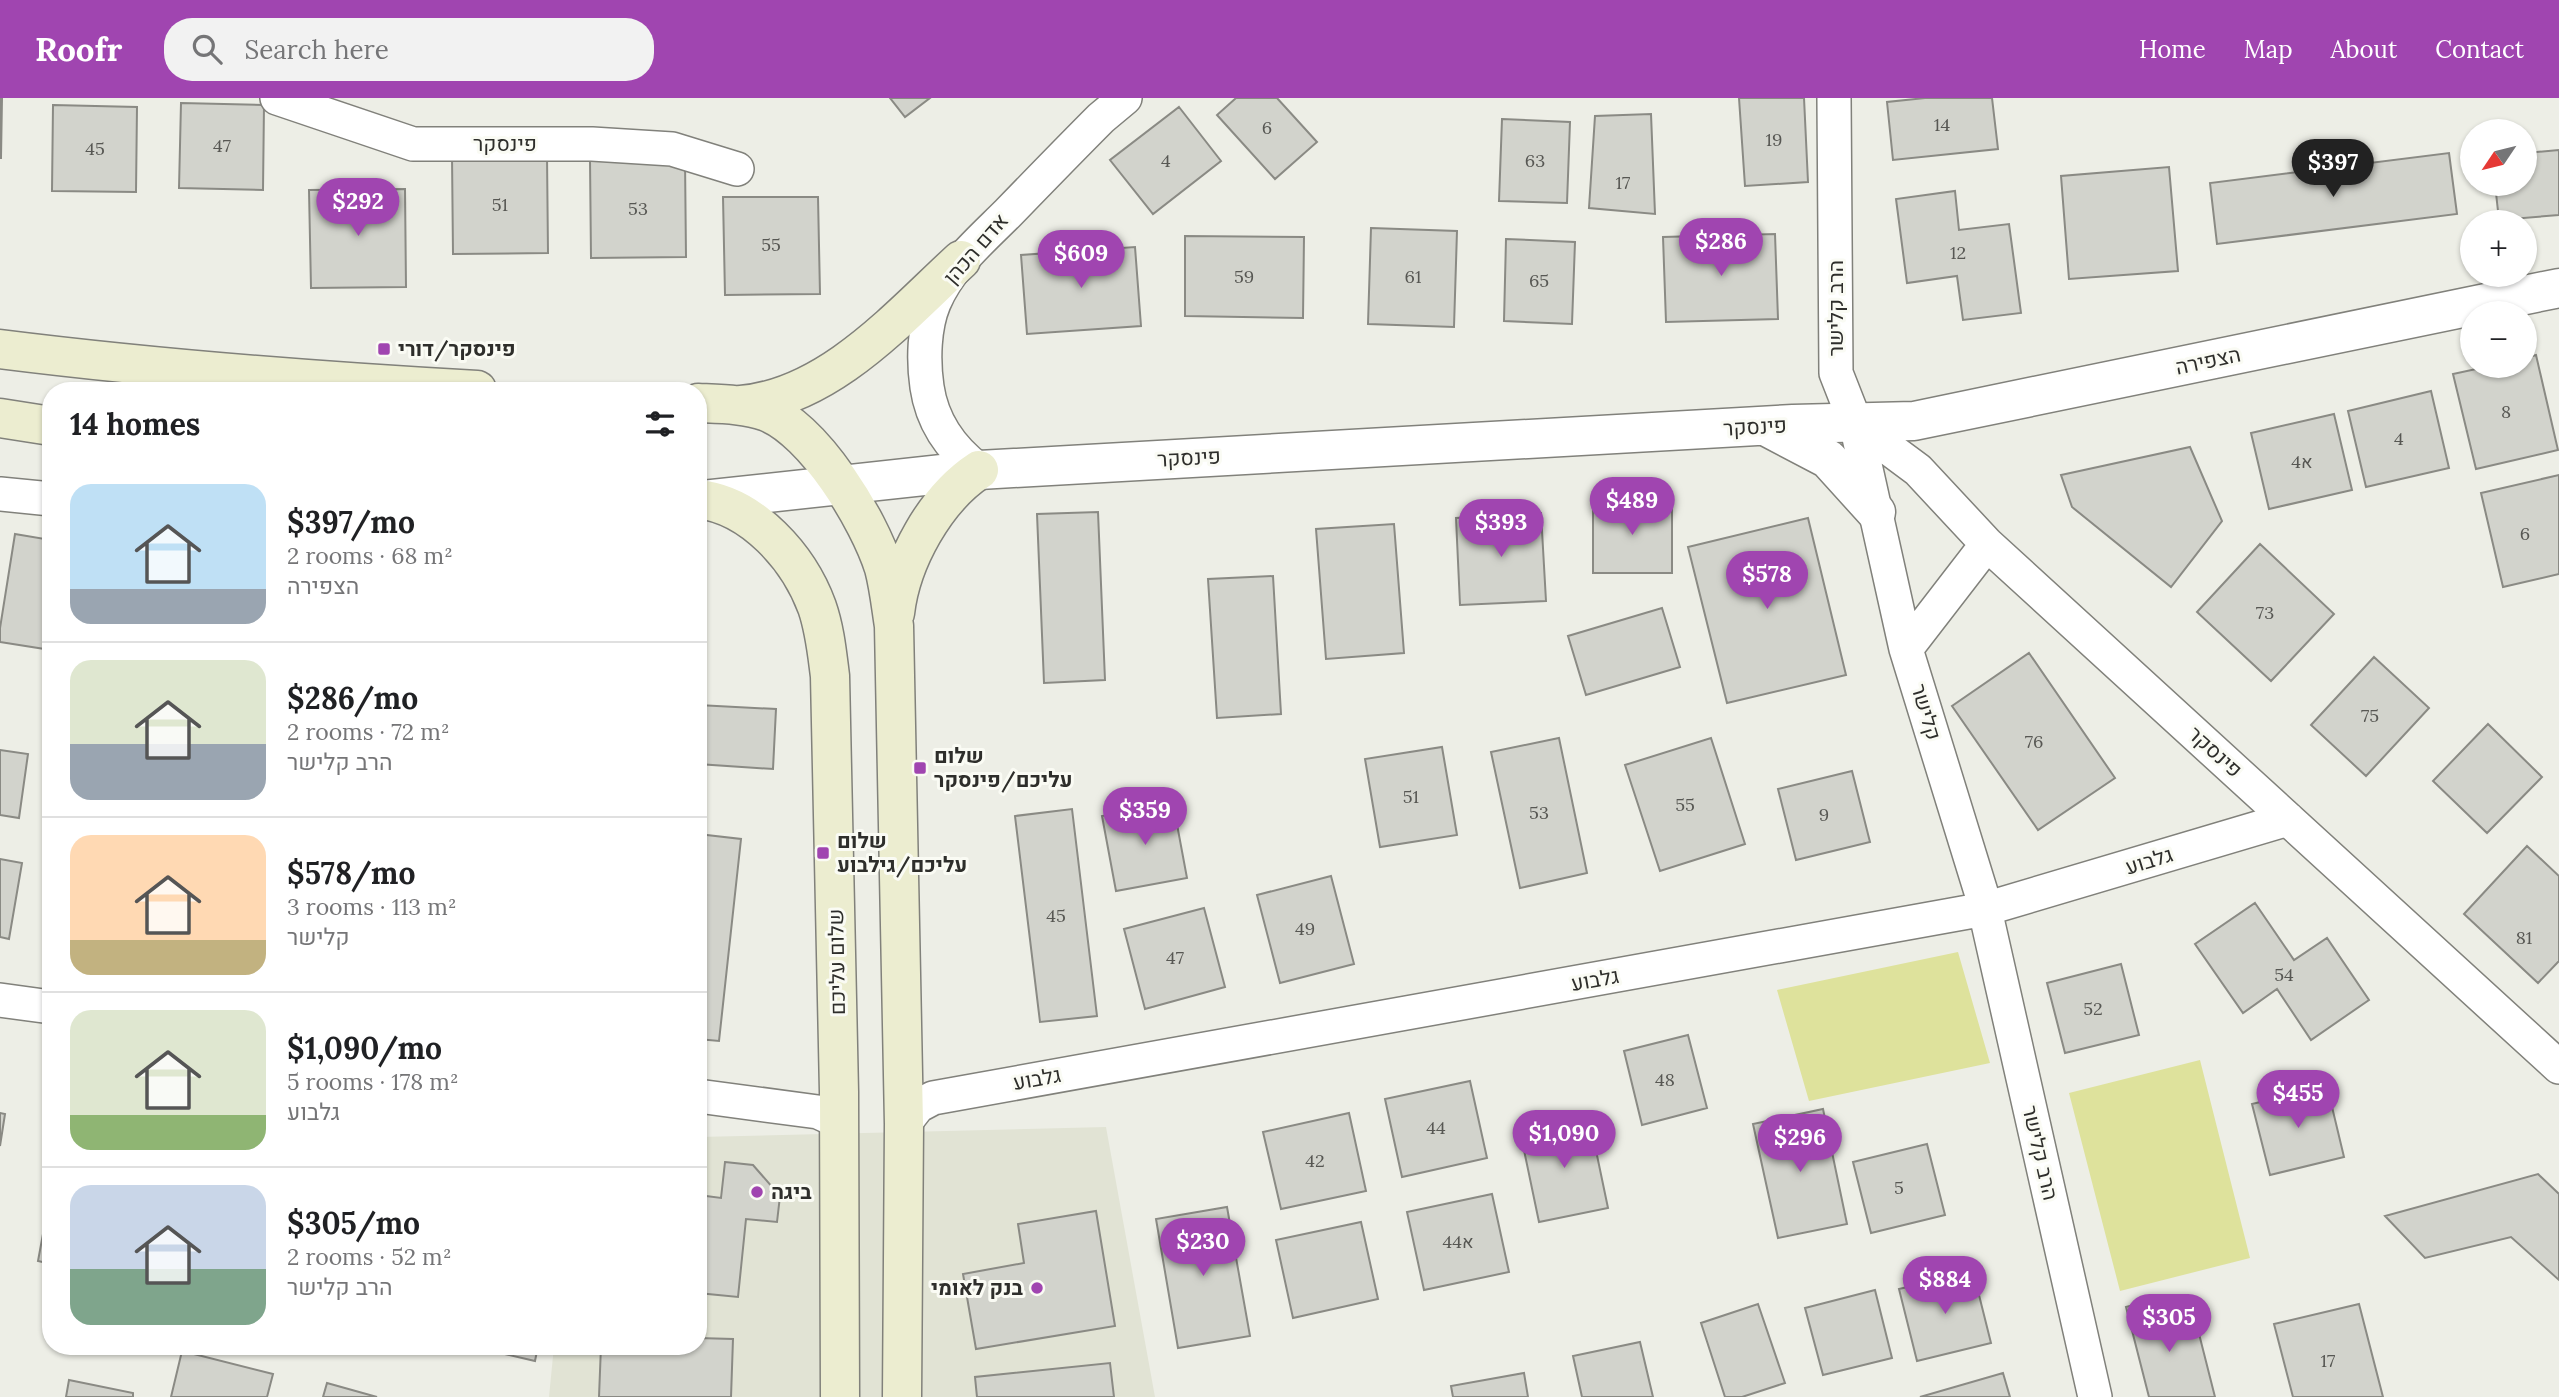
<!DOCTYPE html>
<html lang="en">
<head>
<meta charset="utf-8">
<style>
  body { margin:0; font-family:Lora,Heebo,serif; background:#f2f2f2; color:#202124; height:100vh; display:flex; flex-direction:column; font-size:26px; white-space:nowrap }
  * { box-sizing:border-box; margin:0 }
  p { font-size:23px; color:#757577 }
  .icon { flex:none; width:38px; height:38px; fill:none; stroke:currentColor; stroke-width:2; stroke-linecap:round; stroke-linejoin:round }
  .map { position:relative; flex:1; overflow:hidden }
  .details { position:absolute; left:42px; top:284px; width:665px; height:973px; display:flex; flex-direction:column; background:#fff; border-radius:28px; box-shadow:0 2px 5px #0004 }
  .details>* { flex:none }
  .needle { width:46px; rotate:235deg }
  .tools { position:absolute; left:2460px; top:21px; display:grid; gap:14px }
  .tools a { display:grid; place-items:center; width:77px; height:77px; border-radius:50%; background:#fff; box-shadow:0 2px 5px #0004; font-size:35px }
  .price { position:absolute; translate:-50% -60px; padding:0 16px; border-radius:24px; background:#a045b0; color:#fff; font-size:23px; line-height:46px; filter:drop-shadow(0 2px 4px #0008) }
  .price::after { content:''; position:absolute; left:50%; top:42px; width:21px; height:16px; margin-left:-10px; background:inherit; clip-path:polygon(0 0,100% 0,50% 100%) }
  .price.current { background:#222; color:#fff }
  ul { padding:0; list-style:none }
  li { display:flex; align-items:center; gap:21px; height:175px; padding:0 28px }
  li+li { border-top:2px solid #e0e0e0 }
  li span { display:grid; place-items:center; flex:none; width:196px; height:140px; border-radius:21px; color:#555 }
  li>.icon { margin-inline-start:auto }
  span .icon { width:84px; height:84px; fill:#fffc; stroke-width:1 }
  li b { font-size:30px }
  h2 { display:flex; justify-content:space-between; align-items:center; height:84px; padding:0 28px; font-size:30px }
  header { display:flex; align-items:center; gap:42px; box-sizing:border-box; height:98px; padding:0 35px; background:#a045b0; color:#fff }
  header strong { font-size:33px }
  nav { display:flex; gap:38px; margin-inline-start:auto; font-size:24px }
  .search { width:490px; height:63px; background:#f2f2f2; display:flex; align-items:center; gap:18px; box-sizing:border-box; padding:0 24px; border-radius:28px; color:#757577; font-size:26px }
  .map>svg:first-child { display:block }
  .built { fill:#e1e3d4 }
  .green { fill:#dee29c }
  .building { fill:#d2d3cc; stroke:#8a8a84; stroke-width:2 }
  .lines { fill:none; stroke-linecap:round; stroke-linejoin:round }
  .minor-casing { stroke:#81817b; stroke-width:36 }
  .tertiary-casing { stroke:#81817b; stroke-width:41 }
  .secondary-casing { stroke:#81817b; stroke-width:41 }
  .minor { stroke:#fff; stroke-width:33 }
  .tertiary { stroke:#fff; stroke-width:38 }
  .secondary { stroke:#ecedd0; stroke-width:38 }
  .poi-dot { fill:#a045b0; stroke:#fafbf4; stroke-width:2.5 }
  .labels { text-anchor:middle; stroke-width:6; stroke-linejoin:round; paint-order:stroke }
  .number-label { font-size:18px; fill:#575753 }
  .street-label { font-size:21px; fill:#2e2e2b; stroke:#fafbf4 }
  .poi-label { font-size:21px; font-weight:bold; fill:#2e2e2b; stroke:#fafbf4; text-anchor:start }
</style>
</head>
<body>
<header>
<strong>Roofr</strong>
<div class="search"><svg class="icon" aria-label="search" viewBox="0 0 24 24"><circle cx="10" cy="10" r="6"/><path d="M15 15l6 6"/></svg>Search here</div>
<nav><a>Home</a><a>Map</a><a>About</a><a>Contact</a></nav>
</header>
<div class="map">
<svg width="2559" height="1299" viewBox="0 0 2559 1299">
  <rect width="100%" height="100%" fill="#edeee6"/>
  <path class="built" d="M1106,1029L1155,1299H549L554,1248H698V1039Z"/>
  <path class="green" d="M1958,854L1990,965L1809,1003L1777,892Z
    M2200,962L2250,1160L2120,1193L2069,995Z"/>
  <path class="building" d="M0,0H2L1,60H0Z
    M890,0H930L905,19Z
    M1236,0H1277L1317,44L1275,81L1217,17Z
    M1739,0H1804L1808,84L1745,88Z
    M1925,0H1992L1998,51L1893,62L1887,4Z
    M181,5L264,7L263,92L179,90Z
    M53,7L137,9L136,94L52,93Z
    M1179,9L1221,63L1153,116L1110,62Z
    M1651,16L1655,116L1589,110L1595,18Z
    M1502,21L1570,24L1567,105L1499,103Z
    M2559,52V117L2499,122L2495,86H2525V55Z
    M2449,55L2457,116L2217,146L2210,85Z
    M547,57L548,155L453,156L452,58Z
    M685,61L686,159L591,160L590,62Z
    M2169,69L2178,173L2069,181L2061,78Z
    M405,91L406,189L311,190L309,92Z
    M1955,93L1959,132L2009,126L2021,215L1963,222L1957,178L1907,185L1896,101Z
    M723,99H818L820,196L725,197Z
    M1371,130L1457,133L1454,229L1368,226Z
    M1775,136L1778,221L1666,224L1663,139Z
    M1185,138L1304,139L1303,220L1185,218Z
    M1506,141L1575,144L1572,226L1504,223Z
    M1135,149L1141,228L1027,236L1021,157Z
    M2536,257L2558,352L2476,371L2453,276L2490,268H2525V260Z
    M2431,293L2449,370L2366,389L2348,313Z
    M2334,316L2352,392L2269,411L2251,335Z
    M2190,349L2222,423L2171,489L2072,409L2061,377Z
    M2559,377V476L2503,489L2481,395Z
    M1593,403L1672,404V475H1593Z
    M1098,414L1105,582L1044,585L1037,416Z
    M1541,415L1546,503L1460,507L1456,420Z
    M1808,420L1846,577L1727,605L1688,449Z
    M1394,426L1404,555L1326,561L1316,431Z
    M15,436L51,442V552L0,544V530Z
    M2260,446L2334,516L2271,583L2197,514Z
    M1273,478L1281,616L1217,620L1208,481Z
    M1662,510L1680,569L1586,597L1568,538Z
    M2029,555L2115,680L2038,732L1952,608Z
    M2374,559L2429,610L2366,678L2311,627Z
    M698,607L776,611L773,671L698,666Z
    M2488,626L2542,679L2487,735L2433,683Z
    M1559,640L1587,775L1520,790L1491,654Z
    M1711,640L1745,746L1660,773L1625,667Z
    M1442,649L1457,737L1380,749L1365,661Z
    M0,652L28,656L19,720L0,717Z
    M1852,673L1870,744L1796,762L1778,691Z
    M1173,705L1187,780L1116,793L1102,718Z
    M1072,711L1097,918L1040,924L1015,718Z
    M698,736L741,741L719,943L698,941Z
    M2527,748L2559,778V863L2538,885L2464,816Z
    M0,761L22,765L9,841L0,839Z
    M1331,778L1354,866L1280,885L1257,797Z
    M2255,805L2294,862L2327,840L2369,902L2311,942L2277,891L2243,915L2195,846Z
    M1204,810L1225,889L1145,911L1124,831Z
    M2121,866L2139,937L2065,955L2047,885Z
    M1688,937L1707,1010L1642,1027L1624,953Z
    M1470,983L1487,1060L1402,1079L1385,1001Z
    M2327,988L2344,1059L2270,1077L2252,1006Z
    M1823,1011L1847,1126L1778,1140L1753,1026Z
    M0,1015L5,1016L0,1048Z
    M1349,1015L1366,1093L1281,1111L1263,1034Z
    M1589,1019L1608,1110L1539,1124L1520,1033Z
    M1927,1046L1945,1117L1871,1135L1853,1064Z
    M725,1064L753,1067L780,1098L777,1124L746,1121L738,1199L698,1195V1097L721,1100Z
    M2538,1076L2559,1096V1182L2511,1139L2425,1160L2385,1118Z
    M1492,1096L1509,1174L1424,1192L1407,1114Z
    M50,1098H51V1166L38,1163Z
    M1227,1109L1250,1238L1178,1250L1156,1121Z
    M1096,1113L1115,1228L976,1251L963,1176L1024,1165L1018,1126Z
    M1361,1124L1378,1201L1293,1220L1276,1142Z
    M1973,1173L1991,1245L1917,1263L1899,1191Z
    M1875,1192L1892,1260L1823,1277L1805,1210Z
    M2160,1200L2168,1231L2196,1224L2215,1299H2149L2126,1209Z
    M2160,1200L2168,1231L2196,1224L2215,1299H2149L2126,1209Z
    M1758,1206L1785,1285L1742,1299H1725L1701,1225Z
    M2359,1206L2383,1299H2293L2274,1226Z
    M698,1240L733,1241L731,1299H599L601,1248H698Z
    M1640,1244L1653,1299H1582L1573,1258Z
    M470,1248H538L535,1263Z
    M182,1253L273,1276L267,1299H171Z
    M1110,1265L1114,1299H977L975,1279Z
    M1524,1275L1528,1299H1453L1451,1288Z
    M2003,1275L2010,1299H1920Z
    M69,1282L133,1295V1299H66Z
    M327,1285L377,1299H323Z"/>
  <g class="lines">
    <g class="minor-casing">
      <path id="minor" d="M277,0L413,46H592L672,51L737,71
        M1834,0L1836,275L1856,326L1906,551L1981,794L2095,1299
        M1856,326L1918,372L1987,446L2559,969
        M979,372C951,351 932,323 927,289C923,262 924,229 934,205C949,169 981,142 1008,115C1039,83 1070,51 1101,20L1125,0
        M0,396L51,401
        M1906,551L1987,446
        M0,902L51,909
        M698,998L818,1014L831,1020L838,1029
        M904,1026L918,1008L933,1000L1985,811L2288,721"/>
    </g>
    <g class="tertiary-casing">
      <path id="tertiary" d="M1769,330L1828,361L1876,414
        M703,402L979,372L1793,326L1914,323L2559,190"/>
    </g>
    <g class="secondary-casing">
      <path id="secondary" d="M0,251C159,271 317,283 477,292
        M698,305C721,306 745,306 767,314C815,333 869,422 884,470C889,489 891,509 894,528L904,1026L902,1299
        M741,307C830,299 899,219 961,162
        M0,320L51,328
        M698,401C753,407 799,460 817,509C825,532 827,555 830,578L839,994L840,1299
        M895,515C901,463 935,401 979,372"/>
    </g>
    <use href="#minor" class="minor"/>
    <use href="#tertiary" class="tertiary"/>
    <use href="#secondary" class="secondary"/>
  </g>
  <g class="poi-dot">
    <rect x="377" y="244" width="14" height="14" rx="3.5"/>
    <rect x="913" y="663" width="14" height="14" rx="3.5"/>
    <rect x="816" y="748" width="14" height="14" rx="3.5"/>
    <circle cx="757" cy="1094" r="7"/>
    <circle cx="1037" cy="1190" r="7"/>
  </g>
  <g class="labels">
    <g class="number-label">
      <text x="1942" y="33">14</text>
      <text x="1267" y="36">6</text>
      <text x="1774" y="48">19</text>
      <text x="222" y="54">47</text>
      <text x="95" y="57">45</text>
      <text x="1166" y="69">4</text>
      <text x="1535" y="69">63</text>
      <text x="1623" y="91">17</text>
      <text x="500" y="113">51</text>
      <text x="638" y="117">53</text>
      <text x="771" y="153">55</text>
      <text x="1958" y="161">12</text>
      <text x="1244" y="185">59</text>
      <text x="1413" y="185">61</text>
      <text x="1539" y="189">65</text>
      <text x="2506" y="320">8</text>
      <text x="2399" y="347">4</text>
      <text x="2302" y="370">4א</text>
      <text x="2525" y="442">6</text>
      <text x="2265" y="521">73</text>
      <text x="2370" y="624">75</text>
      <text x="2034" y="650">76</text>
      <text x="1411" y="705">51</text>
      <text x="1685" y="713">55</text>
      <text x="1539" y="721">53</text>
      <text x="1824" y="723">9</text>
      <text x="1056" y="824">45</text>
      <text x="1305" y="837">49</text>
      <text x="2524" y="846">81</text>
      <text x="1175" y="866">47</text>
      <text x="2284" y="883">54</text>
      <text x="2093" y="917">52</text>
      <text x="1665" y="988">48</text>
      <text x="1436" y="1036">44</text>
      <text x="1315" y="1069">42</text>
      <text x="1899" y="1096">5</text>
      <text x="1458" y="1150">44א</text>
      <text x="2328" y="1269">17</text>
    </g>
    <g class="street-label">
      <text x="505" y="53">פינסקר</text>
      <text transform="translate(976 151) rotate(-49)" y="7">אדם הכהן</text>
      <text transform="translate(1836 210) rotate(-90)" y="7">הרב קלישר</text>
      <text transform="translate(2208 263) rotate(-12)" y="7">הצפירה</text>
      <text transform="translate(1755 329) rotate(-3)" y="7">פינסקר</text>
      <text transform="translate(1189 360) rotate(-3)" y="7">פינסקר</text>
      <text transform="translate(1926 614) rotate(73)" y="7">קלישר</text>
      <text transform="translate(2215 654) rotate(42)" y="7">פינסקר</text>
      <text transform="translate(2149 763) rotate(-17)" y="7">גלבוע</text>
      <text transform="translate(837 864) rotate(-91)" y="7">שלום עליכם</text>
      <text transform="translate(1595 882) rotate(-10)" y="7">גלבוע</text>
      <text transform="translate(1037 981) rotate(-10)" y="7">גלבוע</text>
      <text transform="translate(2040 1055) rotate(77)" y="7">הרב קלישר</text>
    </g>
    <g class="poi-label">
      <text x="398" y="258">פינסקר/דורי</text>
      <text x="934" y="665">שלום<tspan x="934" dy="24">עליכם/פינסקר</tspan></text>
      <text x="837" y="750">שלום<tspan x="837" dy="24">עליכם/גילבוע</tspan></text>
      <text x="771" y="1101">ביגה</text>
      <text x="1023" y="1197" text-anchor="end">בנק לאומי</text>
    </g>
  </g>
</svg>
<div class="tools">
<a><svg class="needle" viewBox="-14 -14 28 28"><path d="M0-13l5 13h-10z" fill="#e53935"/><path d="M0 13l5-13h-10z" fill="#757577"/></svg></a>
<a>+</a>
<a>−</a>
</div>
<b class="price current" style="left:2333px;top:101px">$397</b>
<b class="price" style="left:358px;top:140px">$292</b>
<b class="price" style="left:1721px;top:180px">$286</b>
<b class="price" style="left:1081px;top:192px">$609</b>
<b class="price" style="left:1632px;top:439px">$489</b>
<b class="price" style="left:1501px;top:461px">$393</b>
<b class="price" style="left:1767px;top:513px">$578</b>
<b class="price" style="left:1145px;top:749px">$359</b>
<b class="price" style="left:2298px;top:1032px">$455</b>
<b class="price" style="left:1564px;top:1072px">$1,090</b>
<b class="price" style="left:1800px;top:1076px">$296</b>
<b class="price" style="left:1203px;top:1180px">$230</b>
<b class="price" style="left:1945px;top:1218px">$884</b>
<b class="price" style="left:2169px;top:1256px">$305</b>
<section class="details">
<h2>14 homes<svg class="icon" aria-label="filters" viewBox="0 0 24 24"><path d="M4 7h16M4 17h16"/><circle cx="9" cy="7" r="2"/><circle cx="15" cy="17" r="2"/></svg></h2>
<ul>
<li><span style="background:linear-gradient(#bfe0f5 75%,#9aa5b1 0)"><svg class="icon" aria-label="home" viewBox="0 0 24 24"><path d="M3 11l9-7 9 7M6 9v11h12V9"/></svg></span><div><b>$397/mo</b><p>2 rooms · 68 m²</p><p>הצפירה</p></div></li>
<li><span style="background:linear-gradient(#dfe7d0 60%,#9aa5b1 0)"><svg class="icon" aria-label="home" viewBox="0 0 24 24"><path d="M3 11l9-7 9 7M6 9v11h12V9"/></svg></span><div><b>$286/mo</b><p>2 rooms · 72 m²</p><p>הרב קלישר</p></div></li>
<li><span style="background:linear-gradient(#ffd9b3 75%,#c2b280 0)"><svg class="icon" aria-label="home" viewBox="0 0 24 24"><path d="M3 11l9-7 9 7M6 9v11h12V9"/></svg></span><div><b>$578/mo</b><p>3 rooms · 113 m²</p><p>קלישר</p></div></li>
<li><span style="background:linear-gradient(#dfe7d0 75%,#8fb573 0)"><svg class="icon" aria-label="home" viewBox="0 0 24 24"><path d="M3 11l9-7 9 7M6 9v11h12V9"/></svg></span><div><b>$1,090/mo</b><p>5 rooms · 178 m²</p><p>גלבוע</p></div></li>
<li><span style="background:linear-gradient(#c9d6e8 60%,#7fa58c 0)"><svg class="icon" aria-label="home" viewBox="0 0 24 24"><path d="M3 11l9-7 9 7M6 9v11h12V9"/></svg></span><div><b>$305/mo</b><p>2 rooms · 52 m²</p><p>הרב קלישר</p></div></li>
</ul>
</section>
</div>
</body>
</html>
